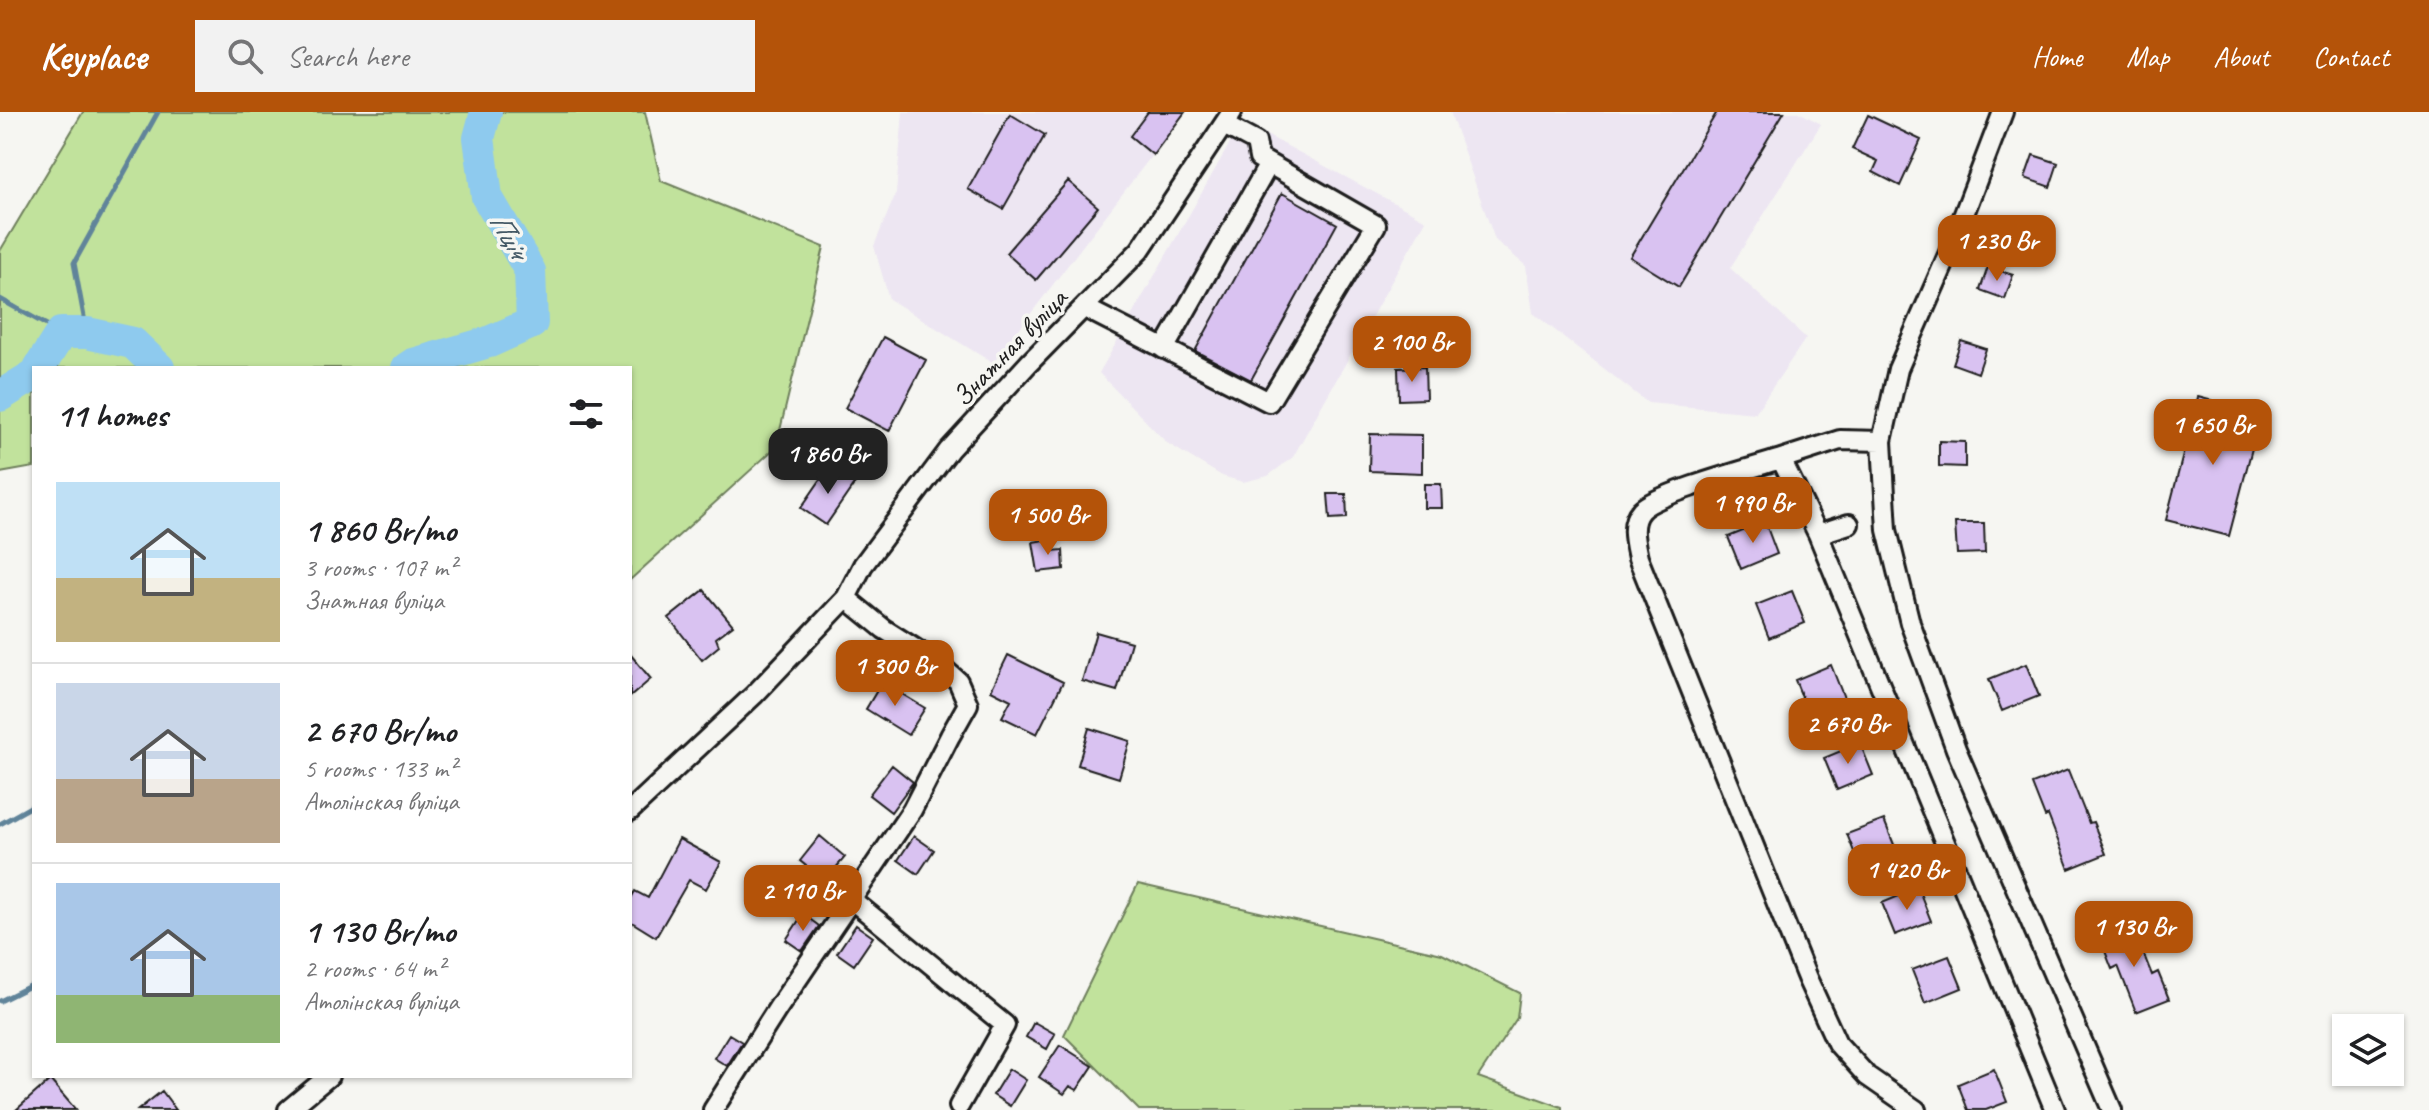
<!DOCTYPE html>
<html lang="en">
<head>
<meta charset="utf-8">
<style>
  body { margin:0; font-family:Caveat,sans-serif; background:#f2f2f2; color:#202124; height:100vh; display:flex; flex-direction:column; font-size:30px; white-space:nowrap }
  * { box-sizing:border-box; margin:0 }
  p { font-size:26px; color:#757577 }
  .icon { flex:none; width:44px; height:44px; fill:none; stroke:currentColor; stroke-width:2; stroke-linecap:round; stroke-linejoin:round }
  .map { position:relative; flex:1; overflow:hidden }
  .side { position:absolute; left:32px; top:254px; width:600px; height:712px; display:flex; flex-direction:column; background:#fff; border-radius:0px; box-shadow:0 2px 6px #0004 }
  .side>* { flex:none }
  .controls { position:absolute; left:2332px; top:902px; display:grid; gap:16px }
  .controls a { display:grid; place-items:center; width:72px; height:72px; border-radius:0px; background:#fff; box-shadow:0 2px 6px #0004; font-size:40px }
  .price { position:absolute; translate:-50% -68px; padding:0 18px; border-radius:16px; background:#b45309; color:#fff; font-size:26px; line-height:52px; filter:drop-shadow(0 2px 4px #0008) }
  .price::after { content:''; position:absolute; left:50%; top:48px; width:24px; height:18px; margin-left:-12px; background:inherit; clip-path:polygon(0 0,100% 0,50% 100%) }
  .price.current { background:#222; color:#fff }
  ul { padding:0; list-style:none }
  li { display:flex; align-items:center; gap:24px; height:200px; padding:0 24px }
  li+li { border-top:2px solid #e0e0e0 }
  li span { display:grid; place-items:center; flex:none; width:224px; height:160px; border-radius:0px; color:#555 }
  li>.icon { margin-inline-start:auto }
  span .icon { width:96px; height:96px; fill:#fffc; stroke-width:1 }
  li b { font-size:34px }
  h2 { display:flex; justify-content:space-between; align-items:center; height:96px; padding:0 24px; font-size:34px }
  header { display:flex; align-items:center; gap:48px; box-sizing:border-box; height:112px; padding:0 40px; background:#b45309; color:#fff }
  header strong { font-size:38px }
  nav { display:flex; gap:44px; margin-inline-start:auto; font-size:28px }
  .search { width:560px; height:72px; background:#f2f2f2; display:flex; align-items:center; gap:20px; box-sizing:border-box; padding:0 28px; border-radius:0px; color:#757577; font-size:30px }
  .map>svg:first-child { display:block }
  .built { fill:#ede6f2 }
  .green { fill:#c1e29c; stroke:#6e7f5c; stroke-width:2 }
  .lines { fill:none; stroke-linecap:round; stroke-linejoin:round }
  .stream { stroke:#60849a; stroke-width:5 }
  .river { stroke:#8ecaee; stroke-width:32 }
  .building { fill:#d9c2f1; stroke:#1c1c1c; stroke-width:2 }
  .minor-casing { stroke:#1c1c1c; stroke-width:24 }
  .minor { stroke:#f6f6f2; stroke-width:18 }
  .labels { text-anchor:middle; stroke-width:7; stroke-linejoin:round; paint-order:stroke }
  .street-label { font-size:28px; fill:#1c1c1c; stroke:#f6f6f2 }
  .water-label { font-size:30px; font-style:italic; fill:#445966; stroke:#f6f6f2 }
</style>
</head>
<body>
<header>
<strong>Keyplace</strong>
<div class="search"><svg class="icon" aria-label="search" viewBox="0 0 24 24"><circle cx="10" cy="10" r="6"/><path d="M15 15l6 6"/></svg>Search here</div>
<nav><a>Home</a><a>Map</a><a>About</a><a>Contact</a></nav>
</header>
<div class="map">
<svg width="2429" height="998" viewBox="0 0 2429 998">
  <rect width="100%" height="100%" fill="#f6f6f2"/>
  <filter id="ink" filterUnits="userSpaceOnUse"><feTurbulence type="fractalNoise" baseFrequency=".0125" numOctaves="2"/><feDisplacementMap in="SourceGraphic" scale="16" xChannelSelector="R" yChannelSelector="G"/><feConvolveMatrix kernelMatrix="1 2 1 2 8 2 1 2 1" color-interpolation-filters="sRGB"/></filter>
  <g filter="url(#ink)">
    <path class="built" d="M903,0H1185L993,251L889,187L874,134L896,81Z
      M1450,0H1799L1821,12L1730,156L1806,226L1755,301L1648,291L1533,201L1526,154L1495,128Z
      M1242,10L1426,108L1293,345L1268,364L1243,370L1222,364L1167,331L1099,261Z"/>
    <path class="green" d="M83,0H645L661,69L824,135L776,335L630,468V256H34V355L0,361V139Z
      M1138,772L1442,842L1520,881L1517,906L1478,965L1562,995V998H1139L1064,923Z"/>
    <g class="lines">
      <path class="stream" d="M0,187L61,221
        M87,221L74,151L158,0
        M0,712L34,693
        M0,889L34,872"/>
      <path class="river" d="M39,256L61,221H87L133,231L159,256
        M407,256L413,252L489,230L532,211L530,159L487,85L479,26L486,0
        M0,284L34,263"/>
    </g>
    <path class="building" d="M1148,0H1185L1153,43L1130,24Z
      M1717,0H1784L1679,175L1630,145Z
      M1010,2L1045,23L1003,97L968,77Z
      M1868,3L1921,28L1900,74L1873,60L1878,49L1852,37Z
      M2033,43L2058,51L2050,75L2025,66Z
      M1068,69L1098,95L1036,168L1006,141Z
      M1282,81L1337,112L1251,268L1195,239Z
      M1988,155L2013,163L2005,187L1980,178Z
      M883,225L926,248L889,319L845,296Z
      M1961,229L1986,237L1978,261L1953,252Z
      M1425,255L1426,287L1399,288L1398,256Z
      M2198,285L2261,302L2229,424L2166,408Z
      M1370,322L1422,323V361L1369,359Z
      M1939,329L1965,330V355L1939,354Z
      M830,354L855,371L826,413L801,396Z
      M1424,372H1441L1442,396H1424Z
      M1328,382H1346L1347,406L1330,407Z
      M1765,410L1777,442L1741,457L1728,425Z
      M1955,411H1984L1985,441L1957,442Z
      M1050,427L1052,439L1063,438L1064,457L1038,460L1033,430Z
      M704,478L733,513L716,526L719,534L702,548L669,506Z
      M1792,479L1805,511L1769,526L1756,493Z
      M1096,520L1131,530L1117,579L1082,569Z
      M630,542L651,567L630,585Z
      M1008,543L1063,570L1037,622L1002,605L1011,588L991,578Z
      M2026,552L2039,584L2002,599L1989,567Z
      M1831,553L1844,586L1808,600L1795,568Z
      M882,570L925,596L908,623L866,597Z
      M1089,616L1130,629L1119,666L1078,653Z
      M1860,631L1873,663L1837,678L1824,646Z
      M892,653L913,670L891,700L869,683Z
      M2068,658L2089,711L2093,710L2106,742L2069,757L2048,703L2045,705L2032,672Z
      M1884,708L1897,740L1860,755L1847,722Z
      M820,724L845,745L825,769L800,749Z
      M914,724L934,738L918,762L898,748Z
      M679,727L721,750L706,777L689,768L656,825L630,809V788L635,779L648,786Z
      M1918,776L1931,809L1895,823L1882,791Z
      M803,802L819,814L802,839L786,828Z
      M856,813L873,825L854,853L837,841Z
      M2132,813L2152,863L2158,860L2169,887L2136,900L2118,854L2112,857L2100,826Z
      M1949,844L1962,876L1925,891L1912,858Z
      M1034,910L1055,922L1047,937L1026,925Z
      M729,922L742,930L727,954L714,946Z
      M1060,933L1093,954L1077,978L1070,974L1064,982L1039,965Z
      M1009,957L1026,968L1010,994L993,983Z
      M1994,957L2007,990L1986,998H1968L1958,972Z
      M50,968L76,998H16Z
      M162,979L176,998H138Z"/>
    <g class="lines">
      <g class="minor-casing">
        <path id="minor" d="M2003,0L1951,136L1898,257L1882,329L1887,418L1910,511L1956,637L2112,998
          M1085,196L1269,290L1376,113L1259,46L1256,30L1224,13
          M1164,237L1269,52
          M1882,329L1840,328L1781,347L1818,422L2055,998
          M1781,347C1755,355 1655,382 1641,398C1629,411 1635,431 1638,446L1807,866L1837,931L1867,964L1916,998
          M1818,422L1849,412
          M630,699L754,583L846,486L863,453L949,338L1029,251L1140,138L1232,0
          M852,788L1005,913L959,994
          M288,998L329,964
          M713,998L778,896L912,698L950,624L968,592L958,569L936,550L884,517L846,486"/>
      </g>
      <use href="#minor" class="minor"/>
    </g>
  </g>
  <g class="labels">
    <g class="street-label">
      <text transform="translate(1009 235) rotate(-46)" y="10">Знатная вуліца</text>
    </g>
    <g class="water-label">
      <text transform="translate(509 123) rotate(60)" y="10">Пціч</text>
    </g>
  </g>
</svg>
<div class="controls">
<a><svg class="icon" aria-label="layers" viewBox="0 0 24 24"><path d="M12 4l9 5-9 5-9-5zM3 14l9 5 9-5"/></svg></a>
</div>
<b class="price" style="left:1997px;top:171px">1 230 Br</b>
<b class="price" style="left:1412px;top:272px">2 100 Br</b>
<b class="price" style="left:2213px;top:355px">1 650 Br</b>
<b class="price current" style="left:828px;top:384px">1 860 Br</b>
<b class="price" style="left:1753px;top:433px">1 990 Br</b>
<b class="price" style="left:1048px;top:445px">1 500 Br</b>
<b class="price" style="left:895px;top:596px">1 300 Br</b>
<b class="price" style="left:1848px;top:654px">2 670 Br</b>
<b class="price" style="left:1907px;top:800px">1 420 Br</b>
<b class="price" style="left:803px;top:821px">2 110 Br</b>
<b class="price" style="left:2134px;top:857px">1 130 Br</b>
<section class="side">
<h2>11 homes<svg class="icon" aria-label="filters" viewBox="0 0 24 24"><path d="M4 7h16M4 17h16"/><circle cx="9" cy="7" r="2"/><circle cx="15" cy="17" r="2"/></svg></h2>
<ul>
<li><span style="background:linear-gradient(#bfe0f5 60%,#c2b280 0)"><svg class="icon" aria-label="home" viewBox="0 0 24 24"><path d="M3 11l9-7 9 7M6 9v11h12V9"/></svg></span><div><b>1 860 Br/mo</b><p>3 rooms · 107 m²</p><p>Знатная вуліца</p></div></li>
<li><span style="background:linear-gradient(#c9d6e8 60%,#b9a48a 0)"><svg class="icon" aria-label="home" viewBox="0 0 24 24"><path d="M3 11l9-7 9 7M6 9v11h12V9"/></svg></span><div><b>2 670 Br/mo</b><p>5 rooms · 133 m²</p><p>Атолінская вуліца</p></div></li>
<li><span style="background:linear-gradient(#a9c7e8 70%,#8fb573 0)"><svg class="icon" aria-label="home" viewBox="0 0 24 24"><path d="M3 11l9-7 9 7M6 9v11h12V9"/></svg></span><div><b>1 130 Br/mo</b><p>2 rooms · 64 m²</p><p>Атолінская вуліца</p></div></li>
</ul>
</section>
</div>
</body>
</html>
